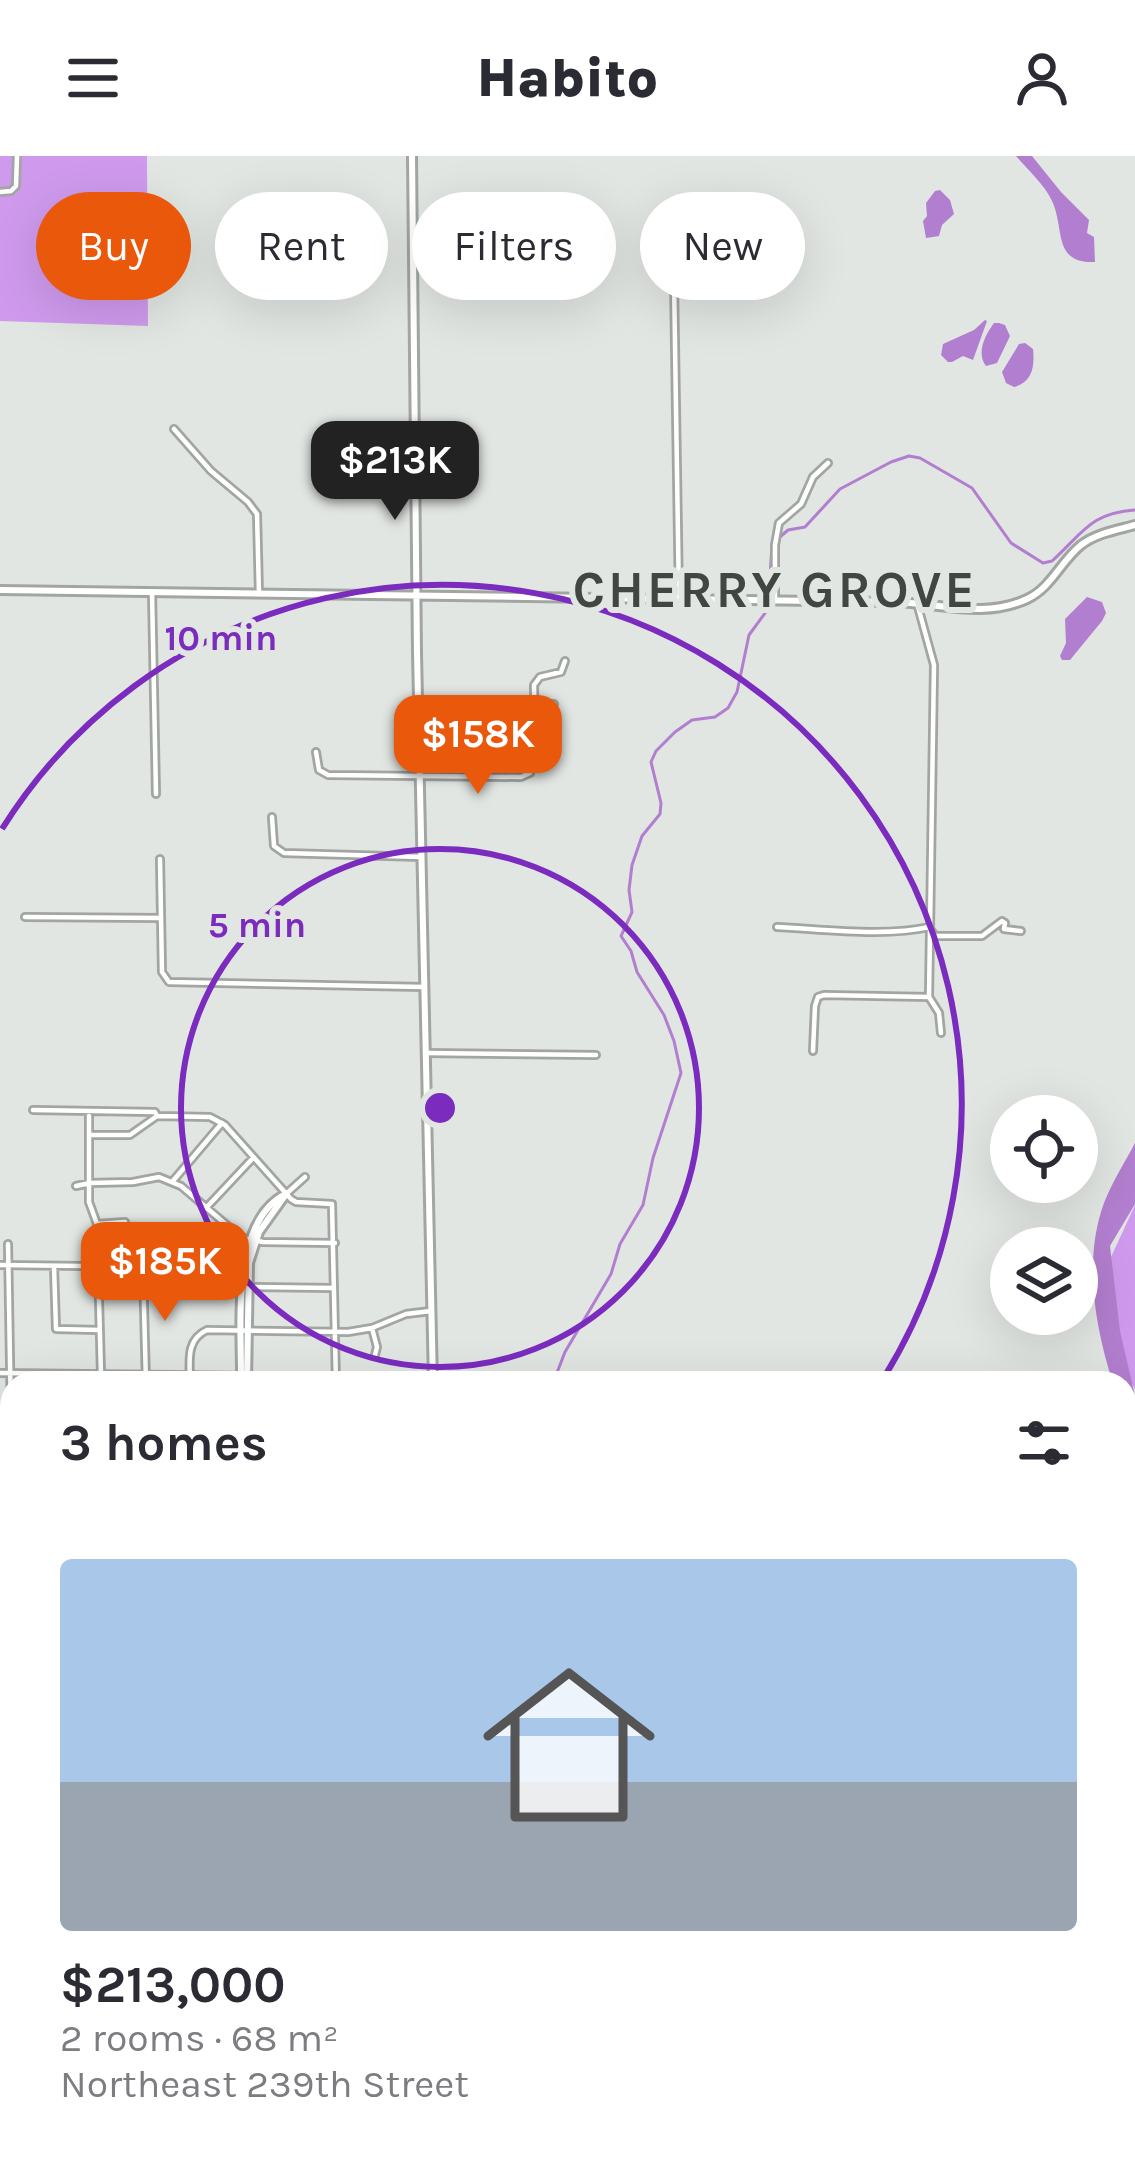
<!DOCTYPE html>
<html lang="en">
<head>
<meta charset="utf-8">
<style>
  body { margin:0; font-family:Karla,sans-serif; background:#f2f2f3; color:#2b2b33; height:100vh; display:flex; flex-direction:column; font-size:45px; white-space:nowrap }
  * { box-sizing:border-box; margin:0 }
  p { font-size:39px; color:#7c7c81 }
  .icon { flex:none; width:66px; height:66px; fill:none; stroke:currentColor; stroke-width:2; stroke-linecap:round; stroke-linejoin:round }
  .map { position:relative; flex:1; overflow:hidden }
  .details { position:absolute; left:0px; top:1215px; width:1137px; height:807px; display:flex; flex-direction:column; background:#fff; border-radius:36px 36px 0 0; box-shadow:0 12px 48px #0002 }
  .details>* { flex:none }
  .hud { position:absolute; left:36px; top:36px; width:1065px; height:108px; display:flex; gap:24px }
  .tools { position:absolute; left:990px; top:939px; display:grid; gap:24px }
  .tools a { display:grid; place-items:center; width:108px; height:108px; border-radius:50%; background:#fff; box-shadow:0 12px 48px #0002; font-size:60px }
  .price { position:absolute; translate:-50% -102px; padding:0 27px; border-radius:24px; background:#ea580c; color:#fff; font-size:39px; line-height:78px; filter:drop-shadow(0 3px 6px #0008) }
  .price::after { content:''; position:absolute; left:50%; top:72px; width:36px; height:27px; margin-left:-18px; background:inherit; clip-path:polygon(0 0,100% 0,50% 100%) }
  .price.active { background:#222; color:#fff }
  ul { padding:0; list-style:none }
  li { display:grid; align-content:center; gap:24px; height:636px; padding:0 60px }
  li span { display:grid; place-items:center; height:372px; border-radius:12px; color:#555 }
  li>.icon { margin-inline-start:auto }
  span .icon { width:216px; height:216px; fill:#fffc; stroke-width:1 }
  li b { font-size:51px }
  h2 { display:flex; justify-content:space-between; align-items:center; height:144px; padding:0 60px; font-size:51px }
  .tag { padding:0 42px; border-radius:54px; background:#fff; box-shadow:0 12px 48px #0002; font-size:42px; line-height:108px }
  .tag.active { background:#ea580c; color:#fff }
  header { display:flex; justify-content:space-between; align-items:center; height:156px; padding:0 60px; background:#fff; font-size:54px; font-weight:800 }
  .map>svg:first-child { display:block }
  .forest { fill:#cf9aed }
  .water { fill:#b27ecf }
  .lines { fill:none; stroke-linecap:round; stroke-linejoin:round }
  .stream { stroke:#b27ecf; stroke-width:3 }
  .minor-casing { stroke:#a2a6a2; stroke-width:10 }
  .tertiary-casing { stroke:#a2a6a2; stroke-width:12 }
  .primary-casing { stroke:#5d9268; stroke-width:15 }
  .minor { stroke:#fff; stroke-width:4.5 }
  .tertiary { stroke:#fff; stroke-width:6 }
  .primary { stroke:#b0e1ba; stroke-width:9 }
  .ring { fill:none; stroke:#7b2cbf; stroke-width:6 }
  .labels { text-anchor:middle; stroke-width:12; stroke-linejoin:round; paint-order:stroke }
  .district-label { font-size:51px; font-weight:bold; letter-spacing:3px; fill:#424643; stroke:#e2e6e2 }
  .centre { fill:#7b2cbf; stroke:#e2e6e2; stroke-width:6 }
  .ring-label { font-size:36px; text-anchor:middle; font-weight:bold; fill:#7b2cbf; stroke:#e2e6e2; stroke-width:12; stroke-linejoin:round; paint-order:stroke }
</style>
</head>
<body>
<header><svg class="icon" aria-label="menu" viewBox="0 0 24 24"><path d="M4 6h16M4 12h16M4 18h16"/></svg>Habito<svg class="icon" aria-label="person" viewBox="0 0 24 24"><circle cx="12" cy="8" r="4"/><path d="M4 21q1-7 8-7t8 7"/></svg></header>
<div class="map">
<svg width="1135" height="2020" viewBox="0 0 1135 2020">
  <rect width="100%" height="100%" fill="#e2e6e2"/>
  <path class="forest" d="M0,0H147L148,170L0,165Z
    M1135,1049V1233L1130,1224L1115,1161L1111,1101Z"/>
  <path class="water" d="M1016,0H1032L1061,36L1089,64L1087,77L1094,81L1095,106C1052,108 1065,72 1052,45C1045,29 1027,13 1016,0Z
    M940,34L950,44L954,58L942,69L939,80L926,82L923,65L927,60L926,47L935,35Z
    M985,164L987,165L973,204L963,200L952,206H948L941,199L943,188L974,174Z
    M999,167L1005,169L1010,180L997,207L986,210C976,197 985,179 994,167Z
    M1025,187L1033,193C1035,211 1032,226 1014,231L1006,227L1002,216L1019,188Z
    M1087,441L1102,446L1106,457L1102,465L1070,504H1062L1060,500L1066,487L1065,463Z
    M1135,987V1048L1110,1090L1120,1175L1135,1240V1291L1125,1276V1227H1113C1095,1171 1083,1104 1104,1047C1112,1026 1125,1006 1135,987Z"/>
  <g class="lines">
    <path class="stream" d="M553,1227L565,1196L611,1118L620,1088L643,1049L653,1002L681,917L674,885L664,859L637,816L631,795L621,780L632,756L629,734L632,709L642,680L660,658L661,647L651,606L656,595L675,576L692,564L715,561L728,552L737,536L749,479L768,453L772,388L788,374L805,371L840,333L891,306L909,300L920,302L972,332L1011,387L1043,407L1052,405C1083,377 1090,357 1135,354"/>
    <g class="minor-casing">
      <path id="minor" d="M0,36L11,35L16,30L17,0
        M674,124L679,444
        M174,273L211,315L248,346L257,358L259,438
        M152,436L156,638
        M775,445V389L779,367L801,348L813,321L828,307
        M917,447L934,509L929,841L939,857L941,877
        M534,552L538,548H554
        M316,596L319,614L328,619L521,621L530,617L535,582L534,529L540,521L561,516L565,505
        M534,602L555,590
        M272,661L274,690L284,697L422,701
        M160,703L162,816L169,826L424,831
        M25,761L161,762
        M777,771C822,773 886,781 929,771L935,780H982L1002,765L1005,767L1004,773L1021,775
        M813,895L815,850L818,841L824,839L929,841
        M426,897L596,899
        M33,954L155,956L157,960
        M89,960V1046L97,1068L101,1218
        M89,979H130L157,960L210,961L225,969L291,1043L296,1046L332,1048L336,1227
        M172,1026L222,967
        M76,1030L90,1027L133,1026L159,1021L181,1030L242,1082L263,1086L335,1087
        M286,1038L305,1021
        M206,1052L253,1002
        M97,1068L125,1066
        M8,1088L12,1323
        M0,1109L166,1111
        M54,1110L56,1173L100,1174
        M143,1113L146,1227
        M226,1128L242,1132
        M248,1131L333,1132
        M372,1172L377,1191L375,1199
        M0,1217L336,1221
        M190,1227C190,1206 185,1184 207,1174L348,1176L372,1172L406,1158L431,1155
        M0,1369H12
        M0,1531H12
        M0,1742L12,1736
        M0,1778H12
        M0,1863H12
        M0,1984H12
        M784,2010L785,2020
        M1028,2010L1029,2020
        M1083,2010V2020
        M937,2013V2020"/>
    </g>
    <g class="tertiary-casing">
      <path id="tertiary" d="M412,0L417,497L433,1227
        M0,434L894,446C939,447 984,463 1027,443C1051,432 1061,405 1081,389C1097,377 1117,374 1135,369
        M241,1227C242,1174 229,1066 286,1038
        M247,1227L249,1107L259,1076L284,1041
        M0,1478H12
        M178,2010L179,2020
        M702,2010V2020"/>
    </g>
    <g class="primary-casing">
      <path id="primary" d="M1125,1937L1135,1940
        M453,2020L526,2010"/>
    </g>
    <use href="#minor" class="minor"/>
    <use href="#tertiary" class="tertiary"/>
    <use href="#primary" class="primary"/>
  </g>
  <g class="ring">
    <circle cx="440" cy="952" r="259"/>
    <path d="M2 673A519 519 0 0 1 883 1223"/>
  </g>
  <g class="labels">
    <g class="district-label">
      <text x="775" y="451">CHERRY GROVE</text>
    </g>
  </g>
  <circle cx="440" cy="952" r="18" class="centre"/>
  <g class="ring-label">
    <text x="221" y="494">10 min</text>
    <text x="257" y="781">5 min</text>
  </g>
</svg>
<div class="tools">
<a><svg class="icon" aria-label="locate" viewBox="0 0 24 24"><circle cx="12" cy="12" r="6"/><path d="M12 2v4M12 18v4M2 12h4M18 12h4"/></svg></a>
<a><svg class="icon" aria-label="layers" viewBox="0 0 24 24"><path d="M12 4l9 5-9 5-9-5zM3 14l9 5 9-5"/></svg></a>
</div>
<b class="price active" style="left:395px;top:367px">$213K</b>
<b class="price" style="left:478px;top:641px">$158K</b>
<b class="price" style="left:165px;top:1168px">$185K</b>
<div class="hud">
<a class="tag active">Buy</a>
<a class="tag">Rent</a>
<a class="tag">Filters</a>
<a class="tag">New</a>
</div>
<section class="details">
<h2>3 homes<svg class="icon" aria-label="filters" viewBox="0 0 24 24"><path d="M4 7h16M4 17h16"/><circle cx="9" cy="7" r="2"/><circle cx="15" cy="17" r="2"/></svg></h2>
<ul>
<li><span style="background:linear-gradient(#a9c7e8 60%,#9aa5b1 0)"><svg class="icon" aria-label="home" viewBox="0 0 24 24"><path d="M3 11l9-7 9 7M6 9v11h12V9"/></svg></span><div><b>$213,000</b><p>2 rooms · 68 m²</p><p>Northeast 239th Street</p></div></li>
</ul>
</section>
</div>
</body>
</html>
